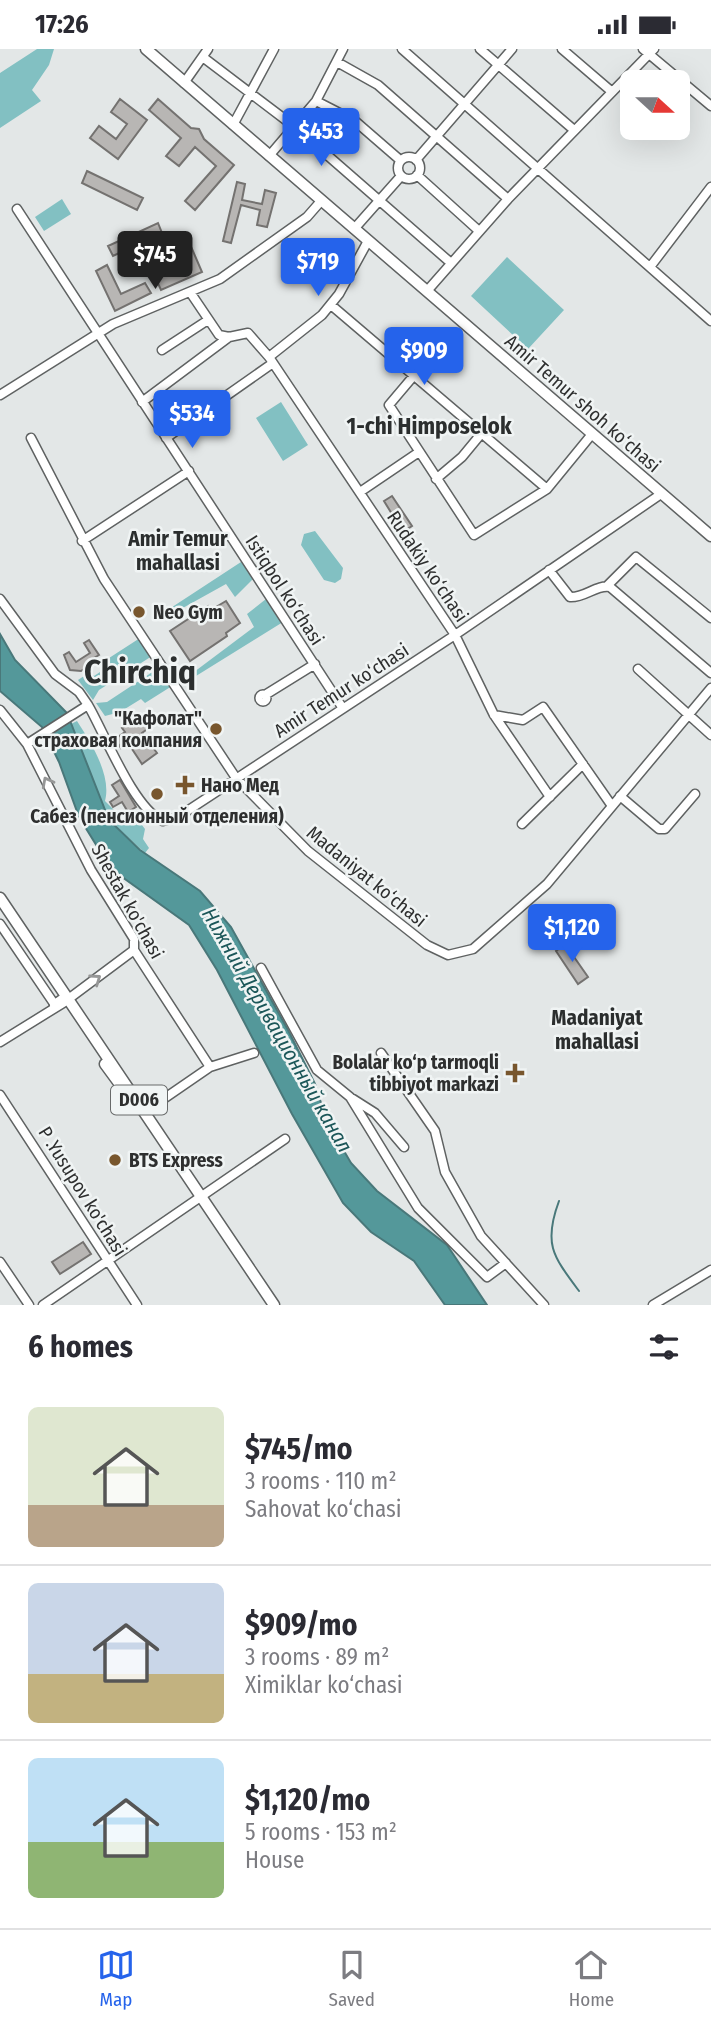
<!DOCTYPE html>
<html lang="en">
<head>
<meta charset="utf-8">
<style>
  body { margin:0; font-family:"Fira Sans Condensed",sans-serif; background:#f2f2f3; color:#2b2b33; height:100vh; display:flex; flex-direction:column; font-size:26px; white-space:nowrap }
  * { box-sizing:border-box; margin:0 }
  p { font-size:23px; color:#7c7c81 }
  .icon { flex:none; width:38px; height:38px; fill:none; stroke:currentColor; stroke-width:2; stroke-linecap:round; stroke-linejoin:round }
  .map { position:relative; height:1256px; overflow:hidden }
  .details { display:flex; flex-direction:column; background:#fff; flex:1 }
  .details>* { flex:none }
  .needle { width:46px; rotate:111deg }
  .tools { position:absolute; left:620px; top:21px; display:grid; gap:14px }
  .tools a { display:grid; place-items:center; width:70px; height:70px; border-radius:10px; background:#fff; box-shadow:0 7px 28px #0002; font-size:35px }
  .price { position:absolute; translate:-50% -60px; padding:0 16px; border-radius:7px; background:#2563eb; color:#fff; font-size:23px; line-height:46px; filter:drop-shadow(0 2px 4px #0008) }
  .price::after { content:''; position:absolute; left:50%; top:42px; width:21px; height:16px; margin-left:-10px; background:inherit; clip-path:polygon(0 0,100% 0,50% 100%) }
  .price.active { background:#222; color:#fff }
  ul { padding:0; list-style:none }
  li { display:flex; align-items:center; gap:21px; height:175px; padding:0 28px }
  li+li { border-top:2px solid #e1e1e2 }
  li span { display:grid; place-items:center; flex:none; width:196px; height:140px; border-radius:10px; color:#555 }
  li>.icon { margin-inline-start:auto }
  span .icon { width:84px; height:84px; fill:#fffc; stroke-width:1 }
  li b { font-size:30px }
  h2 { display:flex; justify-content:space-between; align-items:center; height:84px; padding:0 28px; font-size:30px }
  .status { display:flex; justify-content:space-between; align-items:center; height:49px; padding:0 35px; background:#fff; direction:ltr }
  .status svg { height:19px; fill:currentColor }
  .tab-bar { display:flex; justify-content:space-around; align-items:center; height:98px; border-top:2px solid #e1e1e2; background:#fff; font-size:19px; color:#7c7c81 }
  .tab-bar a { display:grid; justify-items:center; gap:4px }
  .tab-bar .active { color:#2563eb }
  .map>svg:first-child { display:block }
  .green { fill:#82c0c2 }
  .water { fill:#54989a; stroke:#49787a; stroke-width:2 }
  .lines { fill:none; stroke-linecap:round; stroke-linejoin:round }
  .stream { stroke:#49787a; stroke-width:2 }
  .building { fill:#b8b6b4; stroke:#747270; stroke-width:2 }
  .minor-casing { stroke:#5f6262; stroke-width:11 }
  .major-casing { stroke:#5f6262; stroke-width:13 }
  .minor { stroke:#fff; stroke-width:8 }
  .major { stroke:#fff; stroke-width:10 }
  .oneway { stroke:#969797 }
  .poi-dot { fill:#78562d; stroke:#f0f4f4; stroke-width:2.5 }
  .labels { text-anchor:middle; stroke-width:5; stroke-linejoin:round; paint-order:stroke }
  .shield { fill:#f0f4f4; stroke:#686a6a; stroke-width:2 }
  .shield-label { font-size:18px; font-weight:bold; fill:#2e2f2f }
  .street-label { font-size:19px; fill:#2e2f2f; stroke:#f0f4f4 }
  .poi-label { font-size:19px; font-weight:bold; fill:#2e2f2f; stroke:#f0f4f4; text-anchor:start }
  .neighbourhood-label { font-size:21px; font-weight:bold; fill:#2b2e2e; stroke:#f0f4f4 }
  .water-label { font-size:21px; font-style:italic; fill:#1c5759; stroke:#f0f4f4 }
  .quarter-label { font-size:23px; font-weight:bold; fill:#2b2e2e; stroke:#f0f4f4 }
  .town-label { font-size:33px; font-weight:bold; fill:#2b2e2e; stroke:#f0f4f4 }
</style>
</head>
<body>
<div class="status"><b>17:26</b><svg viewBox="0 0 49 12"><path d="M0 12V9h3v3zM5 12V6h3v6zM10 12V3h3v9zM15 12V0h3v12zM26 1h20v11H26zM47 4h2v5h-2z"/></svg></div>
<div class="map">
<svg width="711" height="1256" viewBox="0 0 711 1256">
  <rect width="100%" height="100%" fill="#e3e7e7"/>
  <path class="green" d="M37,0H54L49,16L32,41L41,52L0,79V24Z
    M62,150L71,165L44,182L35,168Z
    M507,208L564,261L528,300L471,247Z
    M281,353L308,396L283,412L256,369Z
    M315,482L343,519L341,530L335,534L324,531L301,496L304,485Z
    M241,513L247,514L244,517L253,530L235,548L226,535L163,570L160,566Z
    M266,550L283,573L196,627L194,623L254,578L247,565Z
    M140,589L152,607L99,641L93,651L78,631L90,623L94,627L109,617L106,611Z
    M160,618L172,637L145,654L141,650L120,663L105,667L96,654L107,653Z
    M77,672C90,692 112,726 105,752L122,769L135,767L145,780L143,790L149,799L145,804L109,771L71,675Z"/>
  <path class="water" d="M0,585L15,611L67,664L109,771L140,801L200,842L231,878L288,981L315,1035L327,1073L351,1114L377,1142L447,1196L487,1256H445L414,1212L371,1183L343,1154L292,1065L217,921L189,876L111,820L79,768L59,713L42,678L0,642Z"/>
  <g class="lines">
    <path class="stream" d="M559,1152C543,1195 553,1207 579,1242"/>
  </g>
  <path class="building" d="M120,50L147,71L118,110L90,89L99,77L116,90L127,75L111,63Z
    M158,50L191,79L199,80L204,90L234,116L195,161L185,152L216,117L195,98L179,117L166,107L181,89L149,61Z
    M87,122L143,149L137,161L82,134Z
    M237,133L245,135L242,151L262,155L265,141L276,144L267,178L257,176L260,161L241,156L231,194L223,192Z
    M158,174L162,184L113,207L108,197Z
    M186,186L202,223L161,241L156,230L177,220L181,210L173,191Z
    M107,216L121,245L145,234L151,244L115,262L96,222Z
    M392,447L412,477L403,483L384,452Z
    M226,552L240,574L226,584L227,587L190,612L170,582L208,557L211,561Z
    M89,591L99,606L94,609L96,612L81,622L70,621L64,606L69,603L76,613L90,604L84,594Z
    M148,666L154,675L142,684L157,704L142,715L128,694L121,699L115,690L125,683L122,679L131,673L133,677Z
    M120,731L136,758L128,763L122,753L113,758L110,753L119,747L112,736Z
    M565,895L588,928L578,935L556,902Z
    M83,1193L91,1205L60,1225L52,1213Z"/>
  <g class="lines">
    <g class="minor-casing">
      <path id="minor" d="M402,0L711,272
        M480,0L574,81
        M562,0L611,42
        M643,0L711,57
        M204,9L295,78L451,214
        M337,13L378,36L508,150
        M184,34L208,0
        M316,52L355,72L400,111
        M233,76L274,0
        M269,107L316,52L343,0
        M398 119a11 11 0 1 1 22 0a11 11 0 1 1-22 0Z
        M416,111L512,0
        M417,126L479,182
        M17,160L342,658
        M354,180L401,127
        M650,218L711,138
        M427,242L508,150L654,0
        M190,243L219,286L229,288L248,284L269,308L455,586L494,666L550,748
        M331,256L547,440
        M162,301L208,271
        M433,304L389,356L474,486L547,440L592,385
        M269,308L322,266L339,245L368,192
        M0,346L113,275L220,230L307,168L321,152
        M142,353L229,288
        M31,389L104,530L236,729L308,802L427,896L448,906L473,900L547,835L711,639
        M166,389L273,314
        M436,430L462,408L481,385
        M360,443L419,403
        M82,492L189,422
        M549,521L570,548C585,549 597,535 610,538L711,624
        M607,537L636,508L711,569
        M0,550L55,625L79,643L88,656
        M638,620L711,686
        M259.5 649a3.5 3.5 0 1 1 7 0a3.5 3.5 0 1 1-7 0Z
        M265,646L315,615
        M0,661L27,695L91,821L134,890V901L210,1018
        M494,666L523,671L543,658L612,757
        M27,695L88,656C104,683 134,761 163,772L178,768L455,586L661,445
        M620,747L659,780H665L695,745
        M522,775L583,715
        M0,875L55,956
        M261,919L317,1021L350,1048L418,1159L487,1228L506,1214
        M0,993L63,954L134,901
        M381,1004L435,1082L445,1123L481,1187L544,1256
        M0,1046L137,1256
        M353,1050L375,1064L404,1098
        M146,1062L210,1018L254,1004
        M0,1213L29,1256
        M43,1256L285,1090
        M653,1256L711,1221"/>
    </g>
    <g class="major-casing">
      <path id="major" d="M146,0L711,487
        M0,849L274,1256
        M55,956L62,951
        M105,1015L127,1045"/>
    </g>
    <use href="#minor" class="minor"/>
    <use href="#major" class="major"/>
  </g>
  <defs><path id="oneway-chevron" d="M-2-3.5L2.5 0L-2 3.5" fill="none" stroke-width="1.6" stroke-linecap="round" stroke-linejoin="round" transform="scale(1.75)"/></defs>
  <g class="oneway">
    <use href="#oneway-chevron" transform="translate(47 733) rotate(-118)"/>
    <use href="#oneway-chevron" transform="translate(96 930) rotate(-35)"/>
  </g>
  <g class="poi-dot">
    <circle cx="139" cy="563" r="7"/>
    <circle cx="216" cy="680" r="7"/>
    <path d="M181.5 725.5h7v7h7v7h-7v7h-7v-7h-7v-7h7z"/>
    <circle cx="157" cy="745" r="7"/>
    <path d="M511.5 1013.5h7v7h7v7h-7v7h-7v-7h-7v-7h7z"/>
    <circle cx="115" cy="1111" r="7"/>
  </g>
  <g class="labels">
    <rect class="shield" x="111" y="1036.5" width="56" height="29" rx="5"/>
    <g class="shield-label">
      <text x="139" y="1057">D006</text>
    </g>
    <g class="street-label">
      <text transform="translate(583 354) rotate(41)" y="7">Amir Temur shoh ko‘chasi</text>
      <text transform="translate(428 517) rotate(56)" y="7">Rudakiy ko‘chasi</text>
      <text transform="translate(285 541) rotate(57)" y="7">Istiqbol ko‘chasi</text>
      <text transform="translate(341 641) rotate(-33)" y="7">Amir Temur ko‘chasi</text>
      <text transform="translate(367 827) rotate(39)" y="7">Madaniyat ko‘chasi</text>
      <text transform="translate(128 852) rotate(61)" y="7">Shestak ko'chasi</text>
      <text transform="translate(83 1142) rotate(58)" y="7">P .Yusupov ko'chasi</text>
    </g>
    <g class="poi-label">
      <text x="153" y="570">Neo Gym</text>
      <text x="202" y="676" text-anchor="end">"Кафолат"<tspan x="202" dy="22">страховая компания</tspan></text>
      <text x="201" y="743">Нано Мед</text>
      <text x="157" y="774" text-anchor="middle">Сабез (пенсионный отделения)</text>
      <text x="499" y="1020" text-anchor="end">Bolalar ko‘p tarmoqli<tspan x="499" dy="22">tibbiyot markazi</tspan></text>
      <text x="129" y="1118">BTS Express</text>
    </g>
    <g class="neighbourhood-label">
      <text x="178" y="497">Amir Temur<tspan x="178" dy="24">mahallasi</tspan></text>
      <text x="597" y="976">Madaniyat<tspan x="597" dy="24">mahallasi</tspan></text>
    </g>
    <g class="water-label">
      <text transform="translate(277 981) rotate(60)" y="7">Нижний Деривационный канал</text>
    </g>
    <g class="quarter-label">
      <text x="429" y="385">1-chi Himposelok</text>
    </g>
    <g class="town-label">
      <text x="140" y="634">Chirchiq</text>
    </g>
  </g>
</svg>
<div class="tools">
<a><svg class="needle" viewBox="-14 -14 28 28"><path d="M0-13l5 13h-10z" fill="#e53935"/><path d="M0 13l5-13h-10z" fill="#7c7c81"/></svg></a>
</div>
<b class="price" style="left:321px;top:119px">$453</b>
<b class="price active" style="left:155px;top:242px">$745</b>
<b class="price" style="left:318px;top:249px">$719</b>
<b class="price" style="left:424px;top:338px">$909</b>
<b class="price" style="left:192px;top:401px">$534</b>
<b class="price" style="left:572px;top:915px">$1,120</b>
</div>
<section class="details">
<h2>6 homes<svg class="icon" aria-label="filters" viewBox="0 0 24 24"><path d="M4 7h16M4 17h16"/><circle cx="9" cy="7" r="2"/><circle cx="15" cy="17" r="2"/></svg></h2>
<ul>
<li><span style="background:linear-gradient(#dfe7d0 70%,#b9a48a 0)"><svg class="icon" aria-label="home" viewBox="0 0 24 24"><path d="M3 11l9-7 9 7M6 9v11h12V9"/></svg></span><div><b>$745/mo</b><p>3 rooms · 110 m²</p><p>Sahovat ko‘chasi</p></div></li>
<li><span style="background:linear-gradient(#c9d6e8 65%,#c2b280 0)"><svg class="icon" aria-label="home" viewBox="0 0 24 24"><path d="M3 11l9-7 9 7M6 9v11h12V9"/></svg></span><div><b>$909/mo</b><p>3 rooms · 89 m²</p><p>Ximiklar ko‘chasi</p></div></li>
<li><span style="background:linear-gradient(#bfe0f5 60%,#8fb573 0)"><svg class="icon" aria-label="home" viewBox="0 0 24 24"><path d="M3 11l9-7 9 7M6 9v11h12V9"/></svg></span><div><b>$1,120/mo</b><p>5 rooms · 153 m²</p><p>House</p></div></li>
</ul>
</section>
<nav class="tab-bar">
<a class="active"><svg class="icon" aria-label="map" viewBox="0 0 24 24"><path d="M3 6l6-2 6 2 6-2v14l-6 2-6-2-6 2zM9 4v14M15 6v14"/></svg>Map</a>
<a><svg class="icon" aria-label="saved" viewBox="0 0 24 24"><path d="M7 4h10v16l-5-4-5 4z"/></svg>Saved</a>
<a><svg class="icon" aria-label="home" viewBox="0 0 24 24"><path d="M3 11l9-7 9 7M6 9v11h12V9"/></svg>Home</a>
</nav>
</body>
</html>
